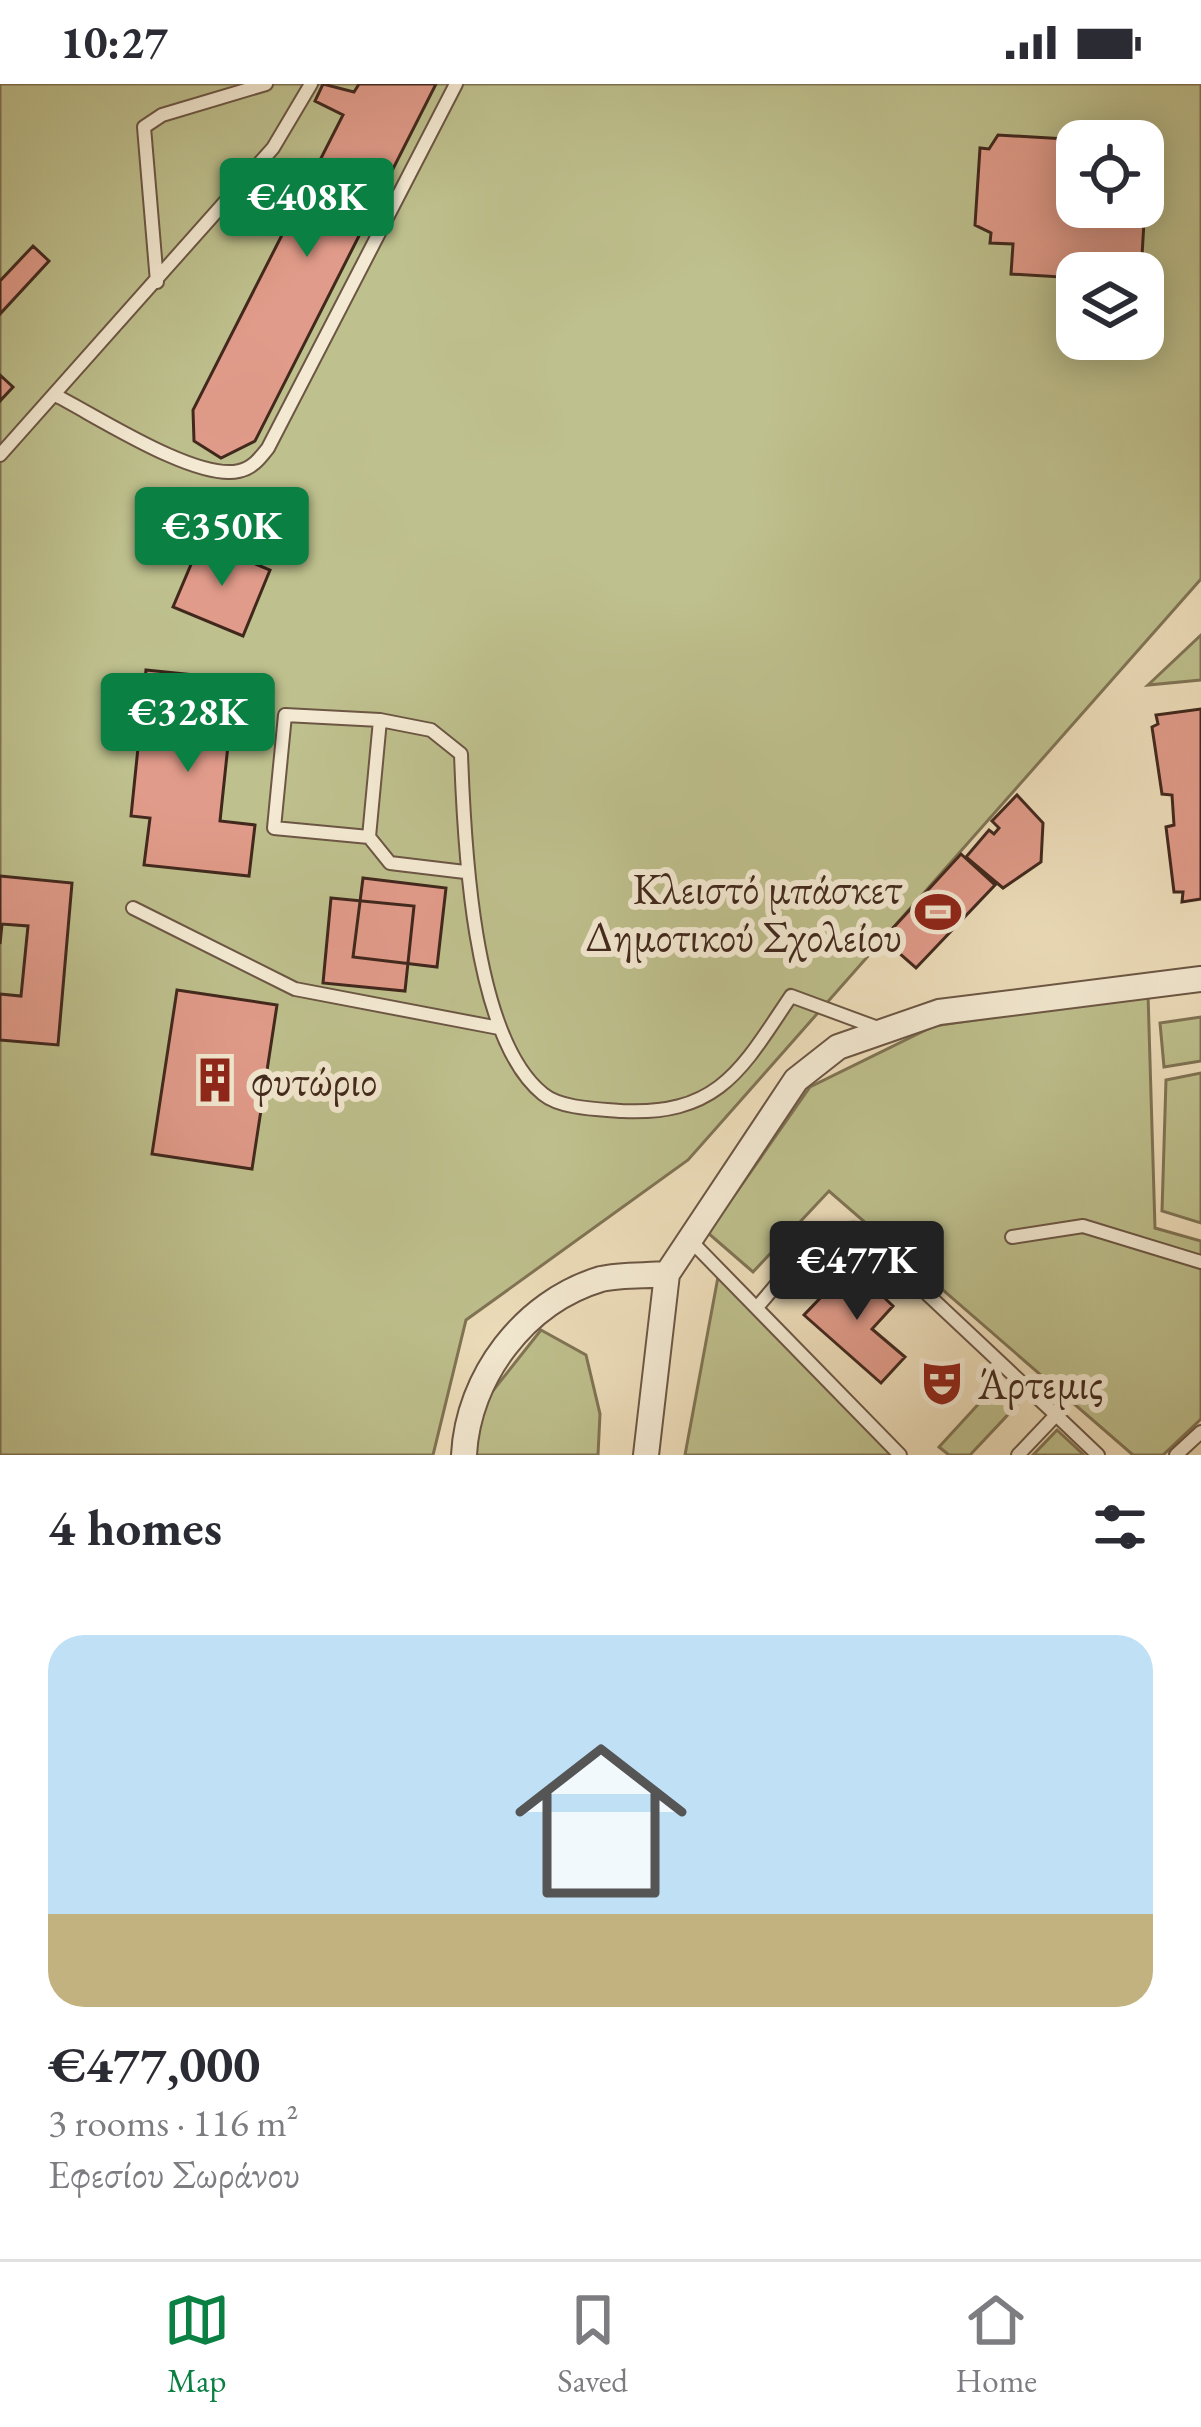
<!DOCTYPE html>
<html lang="en">
<head>
<meta charset="utf-8">
<style>
  body { margin:0; font-family:"EB Garamond",serif; background:#f7f7f7; color:#2b2b33; height:100vh; display:flex; flex-direction:column; font-size:45px; white-space:nowrap }
  * { box-sizing:border-box; margin:0 }
  p { font-size:39px; color:#7c7c81 }
  .icon { flex:none; width:66px; height:66px; fill:none; stroke:currentColor; stroke-width:2; stroke-linecap:round; stroke-linejoin:round }
  .map { position:relative; height:1371px; overflow:hidden }
  .details { display:flex; flex-direction:column; background:#fff; flex:1 }
  .details>* { flex:none }
  .tools { position:absolute; left:1056px; top:36px; display:grid; gap:24px }
  .tools a { display:grid; place-items:center; width:108px; height:108px; border-radius:24px; background:#fff; box-shadow:0 6px 30px #0003; font-size:60px }
  .price { position:absolute; translate:-50% -102px; padding:0 27px; border-radius:12px; background:#0b8043; color:#fff; font-size:39px; line-height:78px; filter:drop-shadow(0 3px 6px #0008) }
  .price::after { content:''; position:absolute; left:50%; top:72px; width:36px; height:27px; margin-left:-18px; background:inherit; clip-path:polygon(0 0,100% 0,50% 100%) }
  .price.selected { background:#222; color:#fff }
  ul { padding:0; list-style:none }
  li { display:grid; align-content:center; gap:24px; height:636px; padding:0 48px }
  li+li { border-top:3px solid #e1e1e2 }
  li span { display:grid; place-items:center; height:372px; border-radius:36px; color:#555 }
  li>.icon { margin-inline-start:auto }
  span .icon { width:216px; height:216px; fill:#fffc; stroke-width:1 }
  li b { font-size:51px }
  h2 { display:flex; justify-content:space-between; align-items:center; height:144px; padding:0 48px; font-size:51px }
  .status { display:flex; justify-content:space-between; align-items:center; height:84px; padding:0 60px; background:#fff; direction:ltr }
  .status svg { height:33px; fill:currentColor }
  .dock { display:flex; justify-content:space-around; align-items:center; height:168px; border-top:3px solid #e1e1e2; background:#fff; font-size:33px; color:#7c7c81 }
  .dock a { display:grid; justify-items:center; gap:6px }
  .dock .selected { color:#0b8043 }
  .map>svg:first-child { display:block }
  .green { fill:#bec08d; stroke:#807455; stroke-width:3; fill-rule:evenodd }
  .building { fill:#e19b8a; stroke:#41281d; stroke-width:3 }
  .lines { fill:none; stroke-linecap:round; stroke-linejoin:round }
  .service-casing { stroke:#6c5644; stroke-width:16 }
  .minor-casing { stroke:#6c5644; stroke-width:28 }
  .service { stroke:#f4ead3; stroke-width:12 }
  .minor { stroke:#f4ead3; stroke-width:24 }
  .labels { text-anchor:middle; stroke-width:12; stroke-linejoin:round; paint-order:stroke }
  .poi-label { font-size:42px; fill:#41281d; stroke:#f4ead3; text-anchor:start }
</style>
</head>
<body>
<div class="status"><b>10:27</b><svg viewBox="0 0 49 12"><path d="M0 12V9h3v3zM5 12V6h3v6zM10 12V3h3v9zM15 12V0h3v12zM26 1h20v11H26zM47 4h2v5h-2z"/></svg></div>
<div class="map">
<svg width="1201" height="1371" viewBox="0 0 1201 1371">
  <rect width="100%" height="100%" fill="#eedebb"/>
  <filter id="stains"><feTurbulence type="fractalNoise" baseFrequency=".00167" numOctaves="4"/><feColorMatrix values="0 0 0 0 .2 0 0 0 0 .09 0 0 0 0 .02 0 0 0 .5 -.17"/></filter>
  <radialGradient id="worn" r=".72"><stop offset=".6" stop-color="#630" stop-opacity="0"/><stop offset="1" stop-color="#630" stop-opacity=".3"/></radialGradient>
  <path class="green" d="M0,0H1201V495L688,1076L466,1236L433,1371H0ZM1077,57H1143V123H1077ZM1077,189H1143V255H1077Z
    M1201,551V596L1148,601Z
    M1148,910L1155,1144L1201,1157V1335L1163,1371H1133L829,1107L753,1188L708,1149L810,1003L934,942Z
    M1201,933V977L1164,983L1160,939Z
    M1201,989V1139L1162,1127L1166,996Z
    M718,1193L901,1371H685Z
    M541,1246L586,1271L600,1330L598,1371H464L465,1342Z
    M995,1302L1017,1321L970,1371H949L939,1363Z
    M1057,1346L1084,1371H1033Z"/>
  <path class="building" d="M323,0L354,8L359,0H436L255,357L221,374L194,357L193,326L343,31L315,17Z
    M1104,49L1149,52L1141,189H1077V194L1011,190L1013,160L990,159L991,149L975,141L980,64L989,65L998,51L1083,56L1077,57V123H1143V57H1104Z
    M33,162L49,177L0,230V197Z
    M0,291L13,303L0,317Z
    M201,457L270,486L243,552L173,523Z
    M146,586L235,595L220,737L255,741L249,792L144,781L150,734L131,732Z
    M1201,625V815L1182,818L1183,808H1174L1166,743L1174,741L1172,711L1162,710L1152,643L1158,640L1156,631Z
    M1017,711L1043,739L1041,778L1003,804L966,773L989,746L994,750L999,744L992,737Z
    M961,770L995,801L916,884L883,855Z
    M0,792L72,799L58,961L0,956V910L21,912L28,842L2,840L0,860Z
    M363,794L446,804L437,883L353,873Z
    M331,814L414,822L405,907L323,899Z
    M177,906L277,921L252,1085L152,1070Z
    M851,1182L893,1222L872,1245L905,1273L881,1299L804,1231Z"/>
  <g class="lines">
    <g class="service-casing">
      <path id="service" d="M157,198L144,43L162,31L266,0
        M57,312C98,333 196,397 239,387C253,384 260,374 268,364L456,0
        M0,371L273,64L311,0
        M380,636L369,753L274,744L285,631L380,636L431,646L461,670C464,756 472,953 543,1010C561,1025 599,1025 622,1027C720,1032 743,983 791,912L878,944
        M369,753L390,779L465,788
        M133,824L295,905L499,944
        M1012,1153L1083,1142L1201,1178
        M690,1156L900,1371
        M758,1222C785,1193 815,1141 858,1145L1056,1331L1018,1371
        M1056,1331L1098,1371
        M1176,1371L1201,1348"/>
    </g>
    <g class="minor-casing">
      <path id="minor" d="M464,1371C468,1293 524,1218 601,1195C621,1190 647,1192 667,1190
        M646,1371L667,1190L796,996L838,963L939,928L1201,895"/>
    </g>
    <use href="#service" class="service"/>
    <use href="#minor" class="minor"/>
  </g>
  <defs>
    <g id="stadium-bare" transform="scale(3.6)"><path d="M0-5a6.5 5 0 1 0 0 10a6.5 5 0 1 0 0-10ZM-3.5-1.8h7v3.6h-7Z" fill="#8f2418" stroke="#f4ead3" stroke-width="2.5" paint-order="stroke"/></g>
    <g id="building-bare" transform="scale(3.6)"><path d="M-4-6H4V6H1V3H-1V6H-4ZM-2.5-4.3h1.7v1.8h-1.7ZM.8-4.3h1.7v1.8H.8ZM-2.5-1h1.7V.8h-1.7ZM.8-1h1.7V.8H.8Z" fill="#8f2418" stroke="#f4ead3" stroke-width="2.5" paint-order="stroke"/></g>
    <g id="theatre-bare" transform="scale(3.6)"><path d="M-5-5.5Q0-4 5-5.5V0Q5 5 0 6Q-5 5-5 0ZM-3.3-2.5H-1v1.5H-3.3ZM1-2.5H3.3v1.5H1ZM-2.8 1Q0 5.5 2.8 1Z" fill="#8f2418" stroke="#f4ead3" stroke-width="2.5" paint-order="stroke"/></g>
  </defs>
  <g fill-rule="evenodd">
    <use href="#stadium-bare" x="938" y="828"/>
    <use href="#building-bare" x="215" y="996"/>
    <use href="#theatre-bare" x="942" y="1299"/>
  </g>
  <g class="labels">
    <g class="poi-label">
      <text x="902" y="819" text-anchor="end">Κλειστό μπάσκετ<tspan x="902" dy="48">Δημοτικού Σχολείου</tspan></text>
      <text x="251" y="1011">φυτώριο</text>
      <text x="978" y="1314">Άρτεμις</text>
    </g>
  </g>
  <rect width="100%" height="100%" filter="url(#stains)"/>
  <rect width="100%" height="100%" fill="url(#worn)"/>
</svg>
<div class="tools">
<a><svg class="icon" aria-label="locate" viewBox="0 0 24 24"><circle cx="12" cy="12" r="6"/><path d="M12 2v4M12 18v4M2 12h4M18 12h4"/></svg></a>
<a><svg class="icon" aria-label="layers" viewBox="0 0 24 24"><path d="M12 4l9 5-9 5-9-5zM3 14l9 5 9-5"/></svg></a>
</div>
<b class="price" style="left:307px;top:176px">€408K</b>
<b class="price" style="left:222px;top:505px">€350K</b>
<b class="price" style="left:188px;top:691px">€328K</b>
<b class="price selected" style="left:857px;top:1239px">€477K</b>
</div>
<section class="details">
<h2>4 homes<svg class="icon" aria-label="filters" viewBox="0 0 24 24"><path d="M4 7h16M4 17h16"/><circle cx="9" cy="7" r="2"/><circle cx="15" cy="17" r="2"/></svg></h2>
<ul>
<li><span style="background:linear-gradient(#bfe0f5 75%,#c2b280 0)"><svg class="icon" aria-label="home" viewBox="0 0 24 24"><path d="M3 11l9-7 9 7M6 9v11h12V9"/></svg></span><div><b>€477,000</b><p>3 rooms · 116 m²</p><p>Εφεσίου Σωράνου</p></div></li>
</ul>
</section>
<nav class="dock">
<a class="selected"><svg class="icon" aria-label="map" viewBox="0 0 24 24"><path d="M3 6l6-2 6 2 6-2v14l-6 2-6-2-6 2zM9 4v14M15 6v14"/></svg>Map</a>
<a><svg class="icon" aria-label="saved" viewBox="0 0 24 24"><path d="M7 4h10v16l-5-4-5 4z"/></svg>Saved</a>
<a><svg class="icon" aria-label="home" viewBox="0 0 24 24"><path d="M3 11l9-7 9 7M6 9v11h12V9"/></svg>Home</a>
</nav>
</body>
</html>
